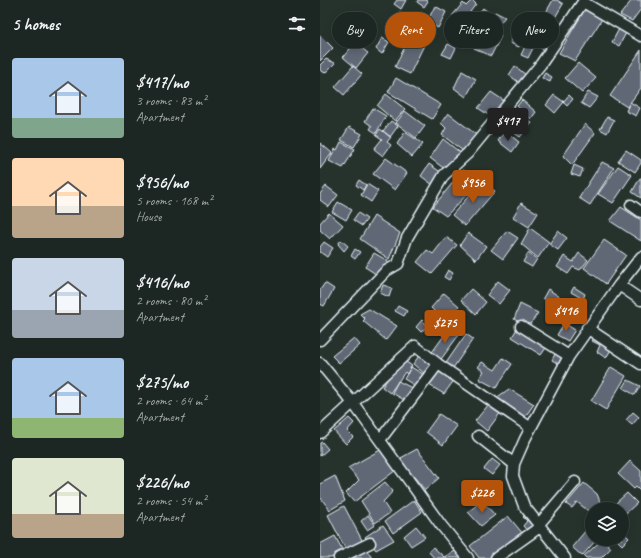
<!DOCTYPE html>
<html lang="en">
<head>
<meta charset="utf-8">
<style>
  body { margin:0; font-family:Caveat,sans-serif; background:#29322f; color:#f1f3f6; height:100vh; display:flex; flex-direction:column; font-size:15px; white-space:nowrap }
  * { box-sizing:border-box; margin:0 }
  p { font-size:13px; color:#a0a5a5 }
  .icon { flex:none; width:22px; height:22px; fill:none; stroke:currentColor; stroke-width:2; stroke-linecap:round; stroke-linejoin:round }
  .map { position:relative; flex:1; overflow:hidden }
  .side { display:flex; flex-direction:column; background:#1c2622; width:320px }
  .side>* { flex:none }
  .top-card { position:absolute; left:12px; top:12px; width:249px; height:36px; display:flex; gap:8px }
  .fabs { position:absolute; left:265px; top:502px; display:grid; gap:8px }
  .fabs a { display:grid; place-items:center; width:44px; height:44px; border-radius:50%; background:#1c2622; box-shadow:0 2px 10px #0003,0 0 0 1px #3a4340; font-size:20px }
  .price { position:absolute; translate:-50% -34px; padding:0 9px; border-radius:4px; background:#b45309; color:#fff; font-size:13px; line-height:26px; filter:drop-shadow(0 1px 2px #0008) }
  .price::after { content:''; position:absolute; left:50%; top:24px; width:12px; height:9px; margin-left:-6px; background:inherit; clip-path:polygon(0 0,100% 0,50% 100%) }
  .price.selected { background:#222; color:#fff }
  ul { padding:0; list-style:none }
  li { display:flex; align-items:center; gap:12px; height:100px; padding:0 12px }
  li span { display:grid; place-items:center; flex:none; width:112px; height:80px; border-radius:4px; color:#555 }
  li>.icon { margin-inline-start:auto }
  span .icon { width:48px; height:48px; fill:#fffc; stroke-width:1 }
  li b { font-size:17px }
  h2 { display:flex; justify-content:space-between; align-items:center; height:48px; padding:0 12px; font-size:17px }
  .tag { padding:0 14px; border-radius:18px; background:#1c2622; box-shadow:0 2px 10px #0003,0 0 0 1px #3a4340; font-size:14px; line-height:36px }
  .tag.selected { background:#b45309; color:#fff }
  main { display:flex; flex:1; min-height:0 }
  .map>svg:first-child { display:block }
  .building { fill:#606876; stroke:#e8f1f8 }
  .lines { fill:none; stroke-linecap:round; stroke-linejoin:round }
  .minor-casing { stroke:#e8f1f8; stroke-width:13 }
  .minor { stroke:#26332d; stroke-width:10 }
</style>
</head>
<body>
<main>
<section class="side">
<h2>5 homes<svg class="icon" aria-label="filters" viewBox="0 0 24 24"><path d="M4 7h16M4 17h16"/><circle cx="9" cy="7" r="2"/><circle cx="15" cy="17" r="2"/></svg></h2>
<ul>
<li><span style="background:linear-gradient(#a9c7e8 75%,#7fa58c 0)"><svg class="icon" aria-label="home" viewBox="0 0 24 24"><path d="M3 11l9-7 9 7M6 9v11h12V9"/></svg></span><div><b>$417/mo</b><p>3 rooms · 83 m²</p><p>Apartment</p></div></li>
<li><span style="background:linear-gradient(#ffd9b3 60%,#b9a48a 0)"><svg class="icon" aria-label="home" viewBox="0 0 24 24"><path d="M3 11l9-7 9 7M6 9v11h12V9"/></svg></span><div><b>$956/mo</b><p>5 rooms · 168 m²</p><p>House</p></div></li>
<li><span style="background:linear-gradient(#c9d6e8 65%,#9aa5b1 0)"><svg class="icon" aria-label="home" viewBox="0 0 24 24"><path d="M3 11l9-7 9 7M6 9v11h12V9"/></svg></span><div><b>$416/mo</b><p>2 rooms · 80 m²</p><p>Apartment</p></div></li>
<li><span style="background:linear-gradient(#a9c7e8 75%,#8fb573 0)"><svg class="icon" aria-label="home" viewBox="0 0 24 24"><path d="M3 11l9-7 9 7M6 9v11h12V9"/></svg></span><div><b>$275/mo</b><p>2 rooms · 64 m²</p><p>Apartment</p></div></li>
<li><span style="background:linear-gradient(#dfe7d0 70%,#b9a48a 0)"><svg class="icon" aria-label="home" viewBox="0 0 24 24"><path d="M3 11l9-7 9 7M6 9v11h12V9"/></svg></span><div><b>$226/mo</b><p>2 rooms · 54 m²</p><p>Apartment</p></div></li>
</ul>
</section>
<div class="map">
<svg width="321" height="558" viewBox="0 0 321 558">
  <rect width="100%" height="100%" fill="#26332d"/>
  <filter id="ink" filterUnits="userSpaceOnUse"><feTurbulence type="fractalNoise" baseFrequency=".025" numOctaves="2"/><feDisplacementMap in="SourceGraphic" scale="8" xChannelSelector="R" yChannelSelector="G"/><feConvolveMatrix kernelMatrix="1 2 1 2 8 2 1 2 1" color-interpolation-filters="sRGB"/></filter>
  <g filter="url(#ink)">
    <path class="building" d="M77,0H86L81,9L74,4Z
      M98,0H106L108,1L104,7L97,2Z
      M152,0L156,4L150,12L151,13L142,24L132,16L143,3L146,6Z
      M233,0H237L243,4L230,26L221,21Z
      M312,0H321V9L312,21L300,15Z
      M115,6L126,12L118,28L107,22Z
      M163,8L168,12L161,19L157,15Z
      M265,9L282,19L255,61L239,53Z
      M79,12L89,18L77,37L67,32Z
      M175,12L185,17L177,26L169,20Z
      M37,19L47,23L44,29L35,24Z
      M89,21L96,26L90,35L83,31Z
      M299,29L306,33L299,46L292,42Z
      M133,30L140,34L135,42L129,38Z
      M233,32L242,37L232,54L217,46L220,39L228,43Z
      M176,34L181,36L171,56L154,48L157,40L169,46Z
      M194,34L203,38L199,47L190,43Z
      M0,35L13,48L0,61Z
      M90,36L105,43L90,74L75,67Z
      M62,38L69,42L62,54L56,49Z
      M207,42L214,46L208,58L201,55Z
      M35,43L48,53L36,68L23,57Z
      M128,44L136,48L131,58L122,54Z
      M321,50V88L307,107L290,96Z
      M6,59L15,63L5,73L0,70V65Z
      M258,63L276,78L262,93L245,78Z
      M33,66L42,74L24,95L15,87Z
      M195,66L212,80L206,88L189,75Z
      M142,71L156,79L146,97L134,88Z
      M225,73L232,77L230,82L222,78Z
      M76,78L121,105L112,119L68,92Z
      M171,92L186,102L173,118L158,108Z
      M268,92L278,97L269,108L261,103Z
      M66,94L85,109L75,121L57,106Z
      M234,95L244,102L235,113L226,105Z
      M249,95L253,99L247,106L243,102Z
      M202,100L216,112L211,119L197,106Z
      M310,102L320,108L316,116L306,111Z
      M53,108L66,116L56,133L50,129L52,126L45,121Z
      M193,110L212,123L200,137L183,125Z
      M85,111L105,126L96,138L76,123Z
      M128,113L158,136L143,151L122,135L126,128L121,123Z
      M287,117L294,120L287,133L280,129Z
      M71,121L78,126L70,137L63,131Z
      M265,124L275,133L252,165L243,156Z
      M29,127L42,134L34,147L21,140Z
      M60,129L71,137L67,142L71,145L63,156L54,149L62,139L56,135Z
      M185,131L199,142L192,152L178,141Z
      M85,132L103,144L92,157L77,144Z
      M123,139L142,154L126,170L110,158Z
      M21,142L35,149L23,168L9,161L15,149L17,150Z
      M0,143L12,153L0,169Z
      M306,150L321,160V163L315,172L298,161Z
      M66,158L87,173L75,190L53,174Z
      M282,162L294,168L270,205L259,198Z
      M109,164L122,173L113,185L101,176Z
      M254,165L263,169L260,177L251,174Z
      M298,166L312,175L293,203L278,194Z
      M143,170L161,180L126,216L113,207Z
      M320,178H321V198L312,192Z
      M39,180L46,185L43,190L36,185Z
      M161,182L175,191L145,226L132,215Z
      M47,184L58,191L51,202L41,195Z
      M6,186L18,195L9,207L0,200V194Z
      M18,202L32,210L26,220L12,212Z
      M201,203L218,213L209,227L193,217Z
      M301,207L321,220V241L290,221Z
      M9,213L23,225L10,239L0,230V223Z
      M38,213L47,219L42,226L33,220Z
      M54,216L80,233L69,259L40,239Z
      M210,228L229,242L218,258L201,244Z
      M187,231L198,238L183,259L171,250Z
      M238,231L247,238L238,250L229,244Z
      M148,233L166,246L156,260L140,245Z
      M126,237L137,245L112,274L97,262L107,250L113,254Z
      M21,240L28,246L24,251L18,244Z
      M284,240L306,255L286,284L264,268Z
      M4,242L13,248L7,257L0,252V247Z
      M35,249L40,252L35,259L31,256Z
      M54,253L68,261L59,276L45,267Z
      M208,253L217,259L212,267L203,262Z
      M259,253L268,260L260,270L253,267L248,274L237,267L244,256L253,262Z
      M128,270L133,273L129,280L124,277Z
      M178,281L190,290L179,304L167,295Z
      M5,283L14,289L4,306L0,304V290Z
      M63,285L72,288L69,297L60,293Z
      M254,287L265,294L263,299L251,292Z
      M151,289L166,302L156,314L141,300Z
      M228,289L259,310L249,324L230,312L233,305L223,298Z
      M124,293L139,306L126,322L111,308Z
      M200,304L218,313L208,327L194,319Z
      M78,306L87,311L84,316L75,311Z
      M49,309L77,326L66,340L43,321L45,319L40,314Z
      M102,320L108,326L101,332L96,327Z
      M244,323L255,330L248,341L237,335Z
      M131,326L141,332L119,362L110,355Z
      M198,327L228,345L221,355L192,337Z
      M279,330L296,341L286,358L277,352L280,345L272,341Z
      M146,334L153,339L131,371L124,366Z
      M34,338L40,345L19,363L12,356Z
      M239,346L245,368L232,360Z
      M99,356L113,367L106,375L93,364Z
      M183,358L192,364L176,388L159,379L164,371L158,367L162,362L175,370Z
      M82,359L92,366L87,374L85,372L70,393L62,387Z
      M91,367L106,376L99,388L84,379Z
      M291,367L306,376L286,410L271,401Z
      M120,369L135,379L124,394L109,385Z
      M308,380L320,386L315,395L303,388Z
      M78,381L94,389L88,402L72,393Z
      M189,389L214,404L205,417L176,398Z
      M169,404L181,412L167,431L155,421Z
      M313,412L319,417L312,425L306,420Z
      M119,414L137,426L123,445L106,432Z
      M29,418L34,423L27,431L33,437L26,444L14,431Z
      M2,442L8,449L0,456V443Z
      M62,449L76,470L34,502L26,493L39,480L28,468Z
      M97,449L119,478L105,490L79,459Z
      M172,459L180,465L172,475L164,469Z
      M310,461L321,471V492L316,487L314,489L298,474Z
      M15,476L25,501L10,510L0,497V484Z
      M65,482L73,491L63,502L70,513L55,523L41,501Z
      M264,483L277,494L279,499L280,505L276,509H272V514L257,502L252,508L246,504Z
      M307,493L317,503L306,513L296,503Z
      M94,500L102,512L73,533L65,521Z
      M162,501L175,515L161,526L148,512Z
      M24,506L44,544L27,552L8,515Z
      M211,509L224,523L211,535L203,526L207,521L203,517Z
      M48,515L55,525L47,530L41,521Z
      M188,516L204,535L173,558H159L150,546Z
      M63,525L74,540L56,550L45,537Z
      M96,526L105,537L91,546L84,536Z
      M267,529L272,534V539H277L262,556L252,547Z
      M302,531L309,538L302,545L296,539H302Z
      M15,536L23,551L11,558H0V544Z
      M283,539L291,548L281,558H266L264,556Z
      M113,547L124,557L135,551L142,558H114L109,552Z
      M45,548L52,558H29Z"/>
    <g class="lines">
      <g class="minor-casing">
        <path id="minor" d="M311,205L321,212
          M299,285L321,300
          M201,326L249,356
          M267,328L321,364
          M0,340L66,271L78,264L87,238L124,175L148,153L221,64L263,2L321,36
          M0,363L33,403L121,525L148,558
          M0,433L95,346L118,364L211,428
          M158,436L194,464
          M60,440L118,364
          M219,524L255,482
          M19,558L50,543
          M176,558L220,527
          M245,558L204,506L193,476L194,464L205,439L249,356L299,285L321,257"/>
      </g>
      <use href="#minor" class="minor"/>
    </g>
  </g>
</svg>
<div class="fabs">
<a><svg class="icon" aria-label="layers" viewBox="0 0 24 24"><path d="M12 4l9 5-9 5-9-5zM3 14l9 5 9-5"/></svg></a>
</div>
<b class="price selected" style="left:188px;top:142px">$417</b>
<b class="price" style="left:153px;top:204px">$956</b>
<b class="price" style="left:246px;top:332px">$416</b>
<b class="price" style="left:125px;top:344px">$275</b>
<b class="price" style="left:162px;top:514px">$226</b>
<div class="top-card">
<a class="tag">Buy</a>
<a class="tag selected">Rent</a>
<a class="tag">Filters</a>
<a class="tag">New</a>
</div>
</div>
</main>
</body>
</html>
